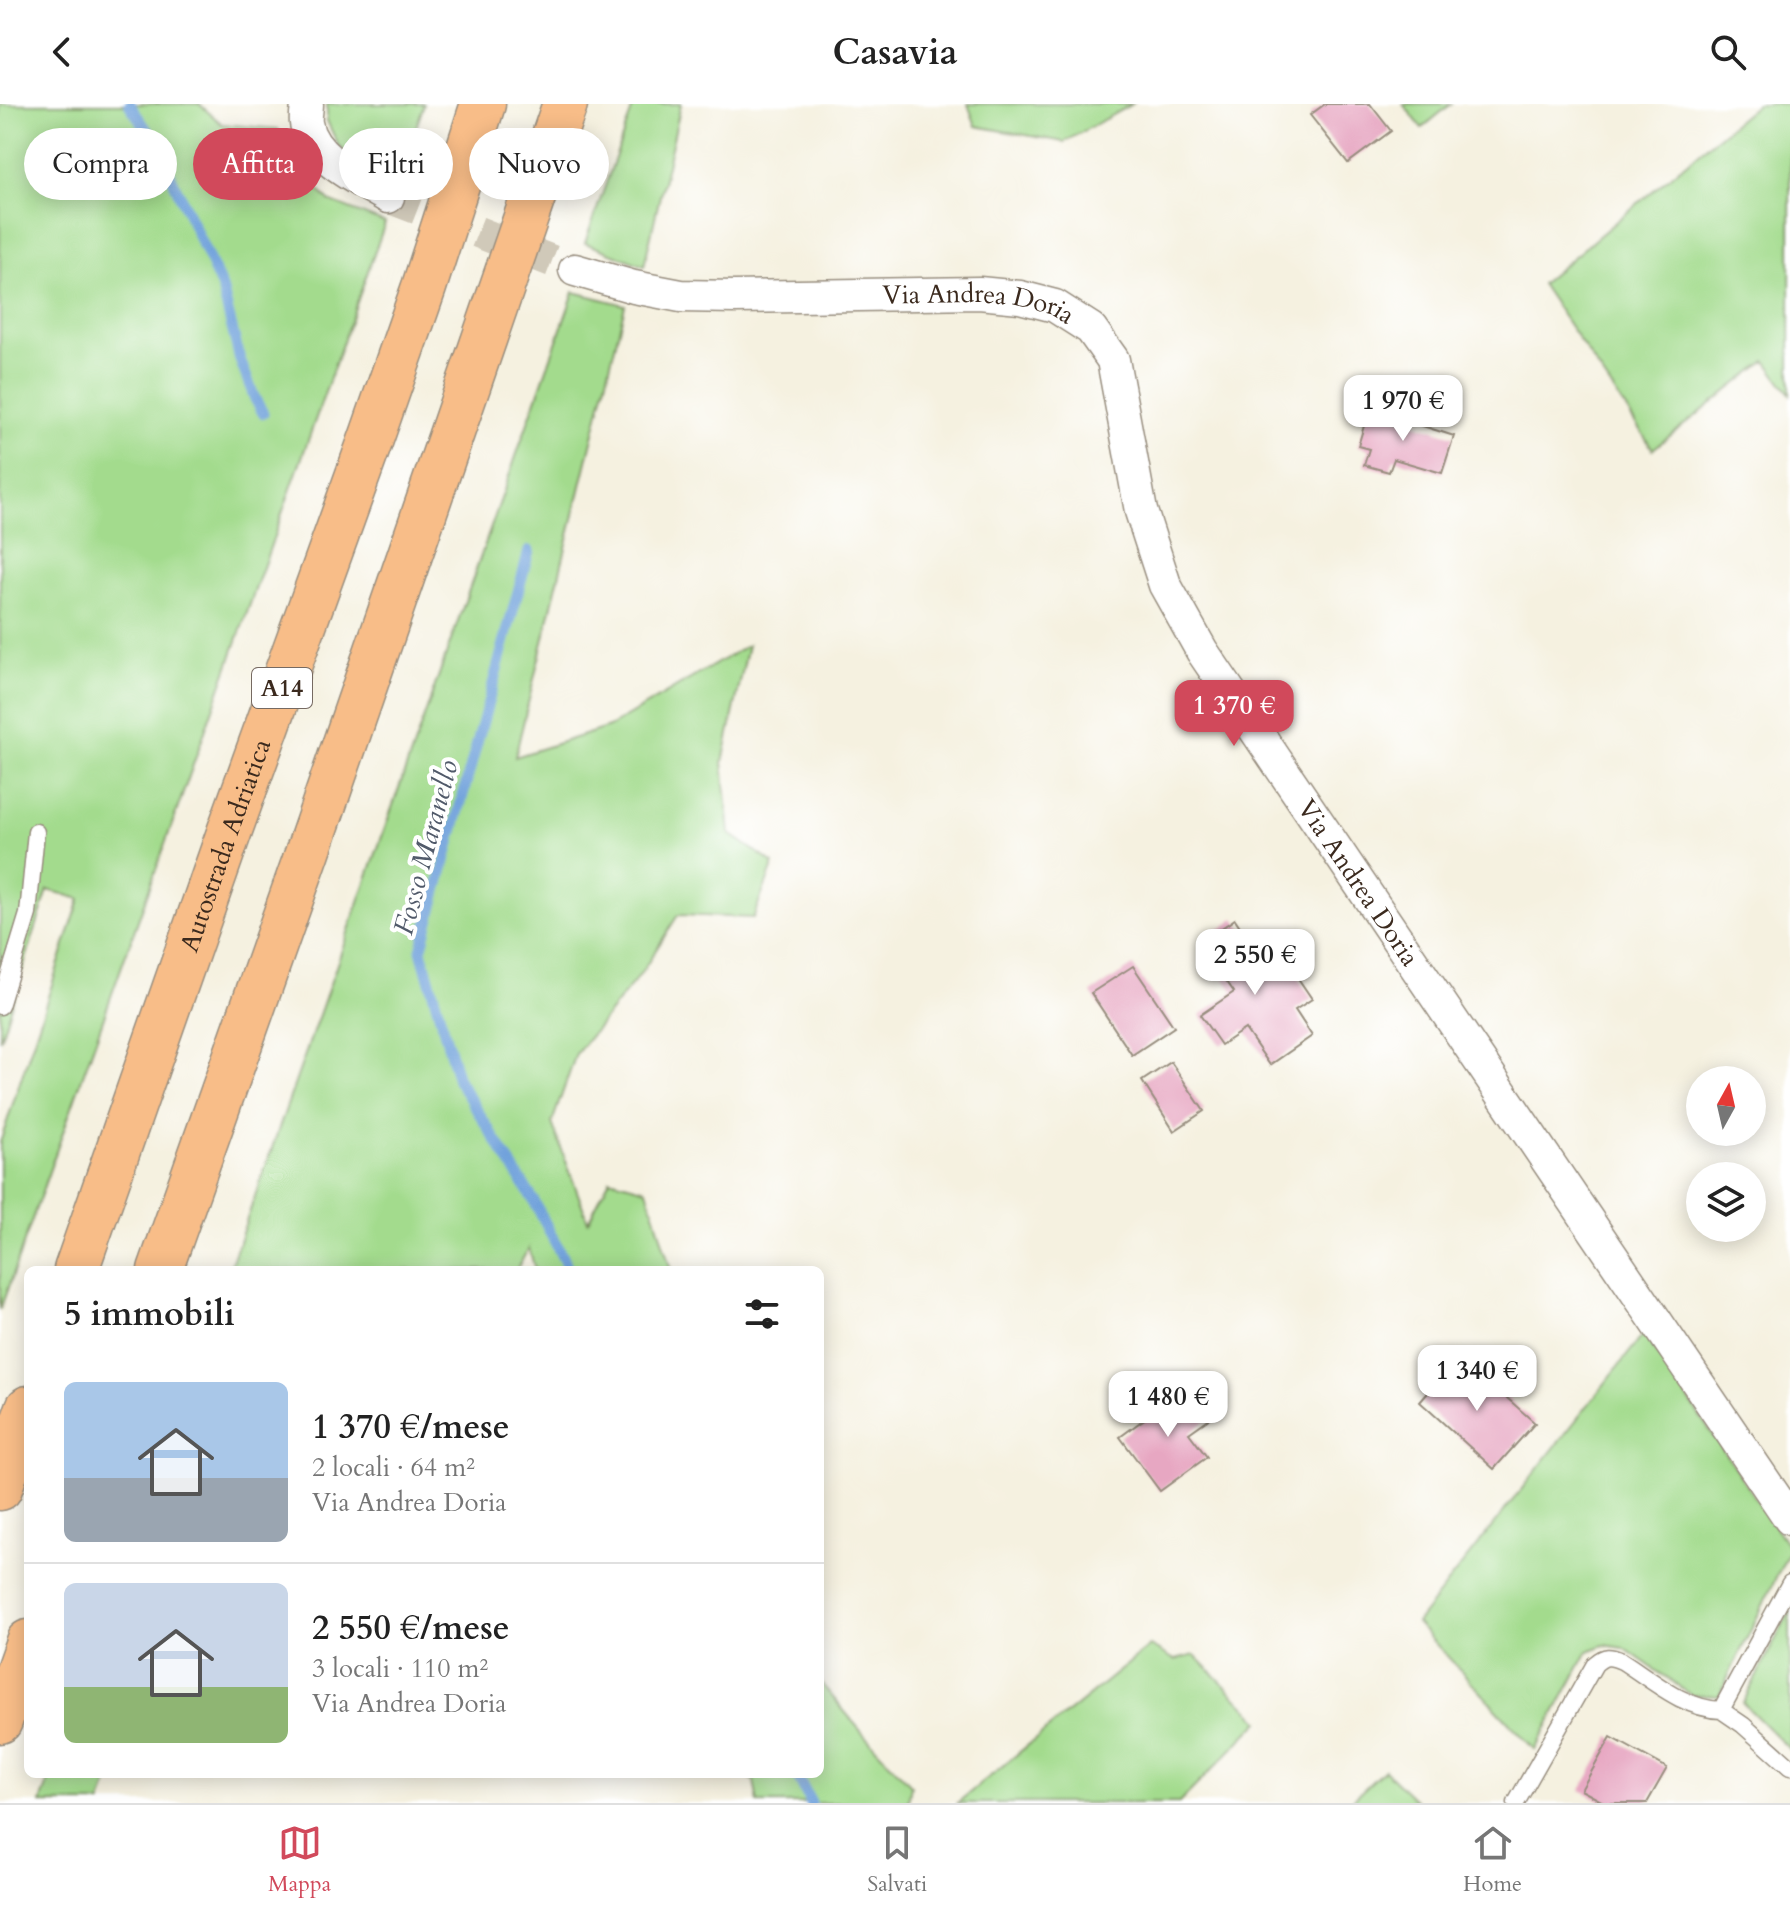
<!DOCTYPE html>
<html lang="it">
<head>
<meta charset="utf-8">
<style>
  body { margin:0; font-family:Cardo,serif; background:#f6f6f6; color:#222; height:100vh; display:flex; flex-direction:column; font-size:30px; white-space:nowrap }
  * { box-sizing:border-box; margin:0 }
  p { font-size:26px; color:#767676 }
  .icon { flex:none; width:44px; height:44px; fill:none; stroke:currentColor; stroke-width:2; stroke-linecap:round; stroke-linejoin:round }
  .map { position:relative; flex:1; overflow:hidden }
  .side { position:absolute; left:24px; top:1162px; width:800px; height:512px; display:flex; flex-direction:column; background:#fff; border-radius:12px; box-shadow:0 4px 20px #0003 }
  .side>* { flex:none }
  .guide { position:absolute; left:24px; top:24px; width:800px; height:72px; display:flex; gap:16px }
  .needle { width:52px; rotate:8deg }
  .buttons { position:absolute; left:1686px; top:962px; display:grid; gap:16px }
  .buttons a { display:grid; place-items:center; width:80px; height:80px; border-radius:50%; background:#fff; box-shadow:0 4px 20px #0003; font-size:40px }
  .price { position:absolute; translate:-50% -68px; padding:0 18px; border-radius:16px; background:#fff; color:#222; font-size:26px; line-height:52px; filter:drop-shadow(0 2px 4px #0008) }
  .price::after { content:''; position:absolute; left:50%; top:48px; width:24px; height:18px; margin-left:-12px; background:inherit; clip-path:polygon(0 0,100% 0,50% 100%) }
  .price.current { background:#d1495b; color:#fff }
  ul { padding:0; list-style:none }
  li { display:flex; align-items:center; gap:24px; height:200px; padding:0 40px }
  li+li { border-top:2px solid #e0e0e0 }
  li span { display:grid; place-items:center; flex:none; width:224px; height:160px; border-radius:12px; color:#555 }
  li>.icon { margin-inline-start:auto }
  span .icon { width:96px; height:96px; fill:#fffc; stroke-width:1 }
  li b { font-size:34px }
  h2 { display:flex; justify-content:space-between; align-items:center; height:96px; padding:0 40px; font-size:34px }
  .tag { padding:0 28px; border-radius:36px; background:#fff; box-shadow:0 4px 20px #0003; font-size:28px; line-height:72px }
  .tag.current { background:#d1495b; color:#fff }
  header { display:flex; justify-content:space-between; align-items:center; height:104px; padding:0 40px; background:#fff; font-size:36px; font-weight:700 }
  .menu { display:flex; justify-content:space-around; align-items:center; height:112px; border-top:2px solid #e0e0e0; background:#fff; font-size:22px; color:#767676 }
  .menu a { display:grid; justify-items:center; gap:4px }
  .menu .current { color:#d1495b }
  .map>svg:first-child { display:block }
  .green { fill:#a3db8d; stroke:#6f8256; stroke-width:2 }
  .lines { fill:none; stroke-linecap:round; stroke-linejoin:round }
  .stream { stroke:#71a2db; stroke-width:11 }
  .building { fill:#e7a7c2 }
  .street-tunnel { stroke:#d0c9b9; stroke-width:32; stroke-dasharray:32 16; stroke-linecap:butt }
  .lane-casing { stroke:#988e7f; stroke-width:19 }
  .street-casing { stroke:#988e7f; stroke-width:35 }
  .highway-casing { stroke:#988e7f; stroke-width:47 }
  .lane { stroke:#fff; stroke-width:16 }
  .street { stroke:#fff; stroke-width:32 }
  .highway { stroke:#f8bd88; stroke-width:44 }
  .labels { text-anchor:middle; stroke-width:8; stroke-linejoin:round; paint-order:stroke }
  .shield { fill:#fff; stroke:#766a62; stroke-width:2 }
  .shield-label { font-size:24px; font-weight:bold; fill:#3b2a1e }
  .street-label { font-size:26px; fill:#3b2a1e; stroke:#fff }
  .water-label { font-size:28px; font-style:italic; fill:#515a6a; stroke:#fff }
</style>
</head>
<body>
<header><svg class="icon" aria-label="back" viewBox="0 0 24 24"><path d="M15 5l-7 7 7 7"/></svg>Casavia<svg class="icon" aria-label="search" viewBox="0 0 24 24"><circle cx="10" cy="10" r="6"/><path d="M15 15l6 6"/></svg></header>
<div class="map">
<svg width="1790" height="1699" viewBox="0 0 1790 1699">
  <rect width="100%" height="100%" fill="#fff"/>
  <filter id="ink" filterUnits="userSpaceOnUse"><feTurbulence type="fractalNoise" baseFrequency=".0125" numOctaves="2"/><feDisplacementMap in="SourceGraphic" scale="16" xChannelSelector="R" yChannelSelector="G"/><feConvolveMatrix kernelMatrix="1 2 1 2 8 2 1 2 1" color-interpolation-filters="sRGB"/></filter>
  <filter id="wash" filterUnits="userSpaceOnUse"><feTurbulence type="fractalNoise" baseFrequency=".006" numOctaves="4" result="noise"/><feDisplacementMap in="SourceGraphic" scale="32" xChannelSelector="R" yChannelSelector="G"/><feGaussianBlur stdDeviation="1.8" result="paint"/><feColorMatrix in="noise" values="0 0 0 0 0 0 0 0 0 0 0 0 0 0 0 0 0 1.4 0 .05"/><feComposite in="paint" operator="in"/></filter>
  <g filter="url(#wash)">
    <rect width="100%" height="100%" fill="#f5f1e0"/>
    <path class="green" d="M0,0H199L222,20L278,25L296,63L329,97L385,119L0,1206V1039L80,795L48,786L0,936Z
      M327,0H424L397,79L339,43L327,17Z
      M634,0H681L644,162L585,139Z
      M968,0H1132L1064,38L976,22Z
      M1403,0H1451L1422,24Z
      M1757,0H1790V290L1766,257L1653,345L1541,180Z
      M574,188L625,201L515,653L609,623L748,541L723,658L730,730L774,760L753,814L678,811L640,871L576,950L552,1019L588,1117L610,1075L647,1085L671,1166H535L529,1144L516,1166H229Z
      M1644,1230L1790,1445L1719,1592L1691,1591L1624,1544L1604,1541L1588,1547L1535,1646L1416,1519Z
      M1790,1507V1646L1743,1599Z
      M1150,1542L1175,1556L1195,1551L1260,1617L1179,1699H957Z
      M820,1578L865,1632L911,1681L908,1699H758L754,1677L745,1670H820Z
      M1384,1666L1418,1699H1419H1349Z
      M51,1670H111L101,1699H41Z"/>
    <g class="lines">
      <path class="stream" d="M129,0L156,39L222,184L240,256L255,295L263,309
        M529,447L421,846L458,976L534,1097L569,1166
        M796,1670L811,1699"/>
    </g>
    <g id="blocks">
      <path class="building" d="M1325,0H1370L1391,27L1348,59L1310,11Z
        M1369,305L1454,332L1442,369L1394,355L1389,368L1364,361L1369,345L1358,342Z
        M1235,815L1271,869L1287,858L1312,895L1295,906L1312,932L1270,961L1245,925L1221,941L1200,911L1234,888L1200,839Z
        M1133,862L1174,923L1132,951L1091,889Z
        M1171,958L1204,1007L1174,1027L1142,977Z
        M1460,1252L1535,1319L1494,1365L1420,1298Z
        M1188,1283L1210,1314L1189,1329L1207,1353L1160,1387L1120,1333Z
        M1611,1633L1667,1664L1647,1699H1605L1581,1686Z"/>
    </g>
  </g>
  <g filter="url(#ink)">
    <use href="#blocks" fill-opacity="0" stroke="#988e7f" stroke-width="2"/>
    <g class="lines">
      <path class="street-tunnel" d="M388,93L575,166"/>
      <g class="lane-casing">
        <path id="lane" d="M0,902L28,810L36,728
          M1721,1606L1743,1621L1790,1663
          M1516,1699L1595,1560C1605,1551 1610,1552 1622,1557C1652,1576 1684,1605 1721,1606L1790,1479"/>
      </g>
      <g class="street-casing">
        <g id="street">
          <path d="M307,0C307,6 305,13 306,19C311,55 360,76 388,93"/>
          <path id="s1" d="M575,166L634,183L681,192L735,193L979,189L1020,193L1055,202L1091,225L1113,256L1141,407L1165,481L1202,547L1790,1415"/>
        </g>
      </g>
      <g class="highway-casing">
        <g id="highway">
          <path id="s2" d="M76,1166L231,723L372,332L424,183L483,0"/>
          <path d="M160,1166L308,747L565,0"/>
          <path d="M0,1384L28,1304"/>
          <path d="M0,1617L28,1538"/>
        </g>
      </g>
      <use href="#lane" class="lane"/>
      <use href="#street" class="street"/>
      <use href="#highway" class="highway"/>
    </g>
  </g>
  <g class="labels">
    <rect class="shield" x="252" y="564" width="60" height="40" rx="6"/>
    <g class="shield-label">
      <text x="282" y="592">A14</text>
    </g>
    <g class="street-label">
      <text dy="9" stroke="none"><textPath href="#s1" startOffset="408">Via Andrea Doria</textPath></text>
      <text dy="9" stroke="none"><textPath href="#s2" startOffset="450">Autostrada Adriatica</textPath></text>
      <text dy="9" stroke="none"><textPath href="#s1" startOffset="1152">Via Andrea Doria</textPath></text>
    </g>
    <g class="water-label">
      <text transform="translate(425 743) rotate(-75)" y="10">Fosso Maranello</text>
    </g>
  </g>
</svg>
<div class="buttons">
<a><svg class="needle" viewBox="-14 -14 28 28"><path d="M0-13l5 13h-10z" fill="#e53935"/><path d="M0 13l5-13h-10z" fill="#767676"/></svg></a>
<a><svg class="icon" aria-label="layers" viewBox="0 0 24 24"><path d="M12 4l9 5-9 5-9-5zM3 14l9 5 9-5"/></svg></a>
</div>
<b class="price" style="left:1403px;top:339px">1 970 €</b>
<b class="price current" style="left:1234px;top:644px">1 370 €</b>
<b class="price" style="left:1255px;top:893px">2 550 €</b>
<b class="price" style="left:1477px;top:1309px">1 340 €</b>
<b class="price" style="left:1168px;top:1335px">1 480 €</b>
<div class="guide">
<a class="tag">Compra</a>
<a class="tag current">Affitta</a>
<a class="tag">Filtri</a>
<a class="tag">Nuovo</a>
</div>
<section class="side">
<h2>5 immobili<svg class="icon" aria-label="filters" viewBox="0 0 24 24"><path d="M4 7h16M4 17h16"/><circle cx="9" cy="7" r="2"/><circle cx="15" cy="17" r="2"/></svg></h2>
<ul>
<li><span style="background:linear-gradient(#a9c7e8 60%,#9aa5b1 0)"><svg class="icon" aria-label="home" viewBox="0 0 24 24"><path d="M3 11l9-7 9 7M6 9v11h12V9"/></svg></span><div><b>1 370 €/mese</b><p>2 locali · 64 m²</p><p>Via Andrea Doria</p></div></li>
<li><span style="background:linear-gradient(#c9d6e8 65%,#8fb573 0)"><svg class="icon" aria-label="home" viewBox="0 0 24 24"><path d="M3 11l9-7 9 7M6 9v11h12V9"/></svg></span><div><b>2 550 €/mese</b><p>3 locali · 110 m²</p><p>Via Andrea Doria</p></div></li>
</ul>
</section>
</div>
<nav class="menu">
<a class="current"><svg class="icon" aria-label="map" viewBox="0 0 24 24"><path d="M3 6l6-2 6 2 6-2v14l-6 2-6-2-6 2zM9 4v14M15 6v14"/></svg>Mappa</a>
<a><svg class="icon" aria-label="saved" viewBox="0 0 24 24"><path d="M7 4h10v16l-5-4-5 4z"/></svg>Salvati</a>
<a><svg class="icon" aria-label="home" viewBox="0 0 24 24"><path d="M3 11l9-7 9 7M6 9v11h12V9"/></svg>Home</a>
</nav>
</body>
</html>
